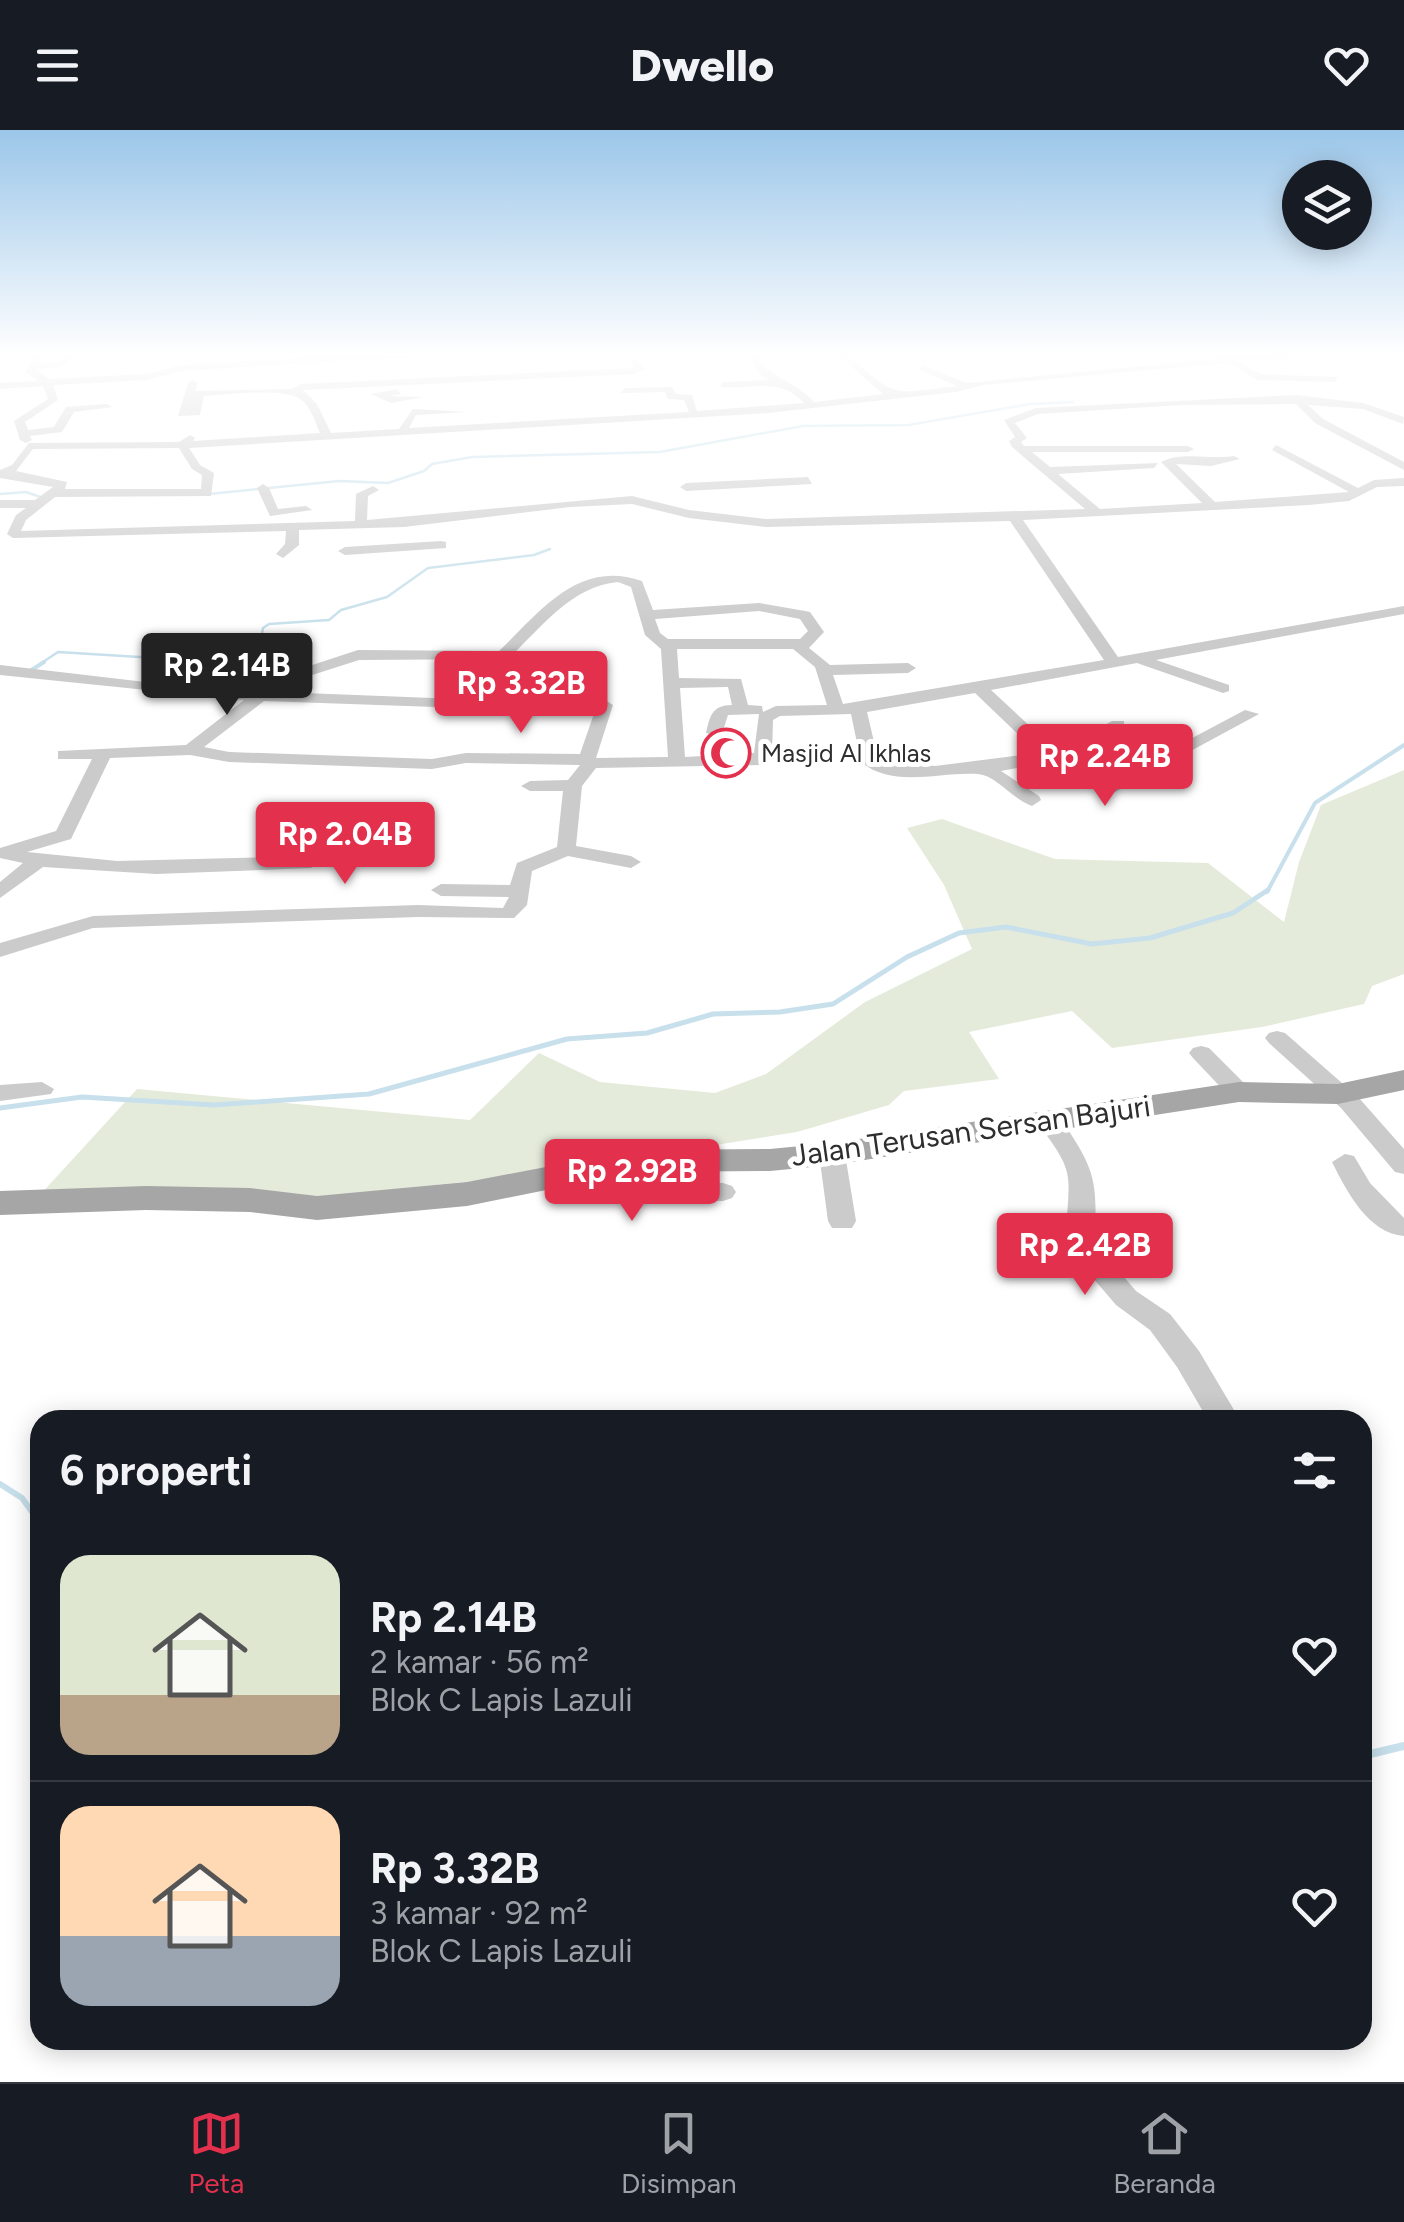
<!DOCTYPE html>
<html lang="id">
<head>
<meta charset="utf-8">
<style>
  body { margin:0; font-family:Figtree,sans-serif; background:#242831; color:#f1f3f6; height:100vh; display:flex; flex-direction:column; font-size:38px; white-space:nowrap }
  * { box-sizing:border-box; margin:0 }
  p { font-size:32px; color:#9ea1a6 }
  .icon { flex:none; width:55px; height:55px; fill:none; stroke:currentColor; stroke-width:2; stroke-linecap:round; stroke-linejoin:round }
  .map { position:relative; flex:1; overflow:hidden }
  .side { position:absolute; left:30px; top:1280px; width:1342px; height:640px; display:flex; flex-direction:column; background:#171b24; border-radius:30px; box-shadow:0 5px 25px #0003 }
  .side>* { flex:none }
  .fabs { position:absolute; left:1282px; top:30px; display:grid; gap:20px }
  .fabs a { display:grid; place-items:center; width:90px; height:90px; border-radius:50%; background:#171b24; box-shadow:0 5px 25px #0003; font-size:50px }
  .price { position:absolute; translate:-50% -85px; padding:0 22px; border-radius:10px; background:#e3314d; color:#fff; font-size:32px; line-height:65px; filter:drop-shadow(0 2px 5px #0008) }
  .price::after { content:''; position:absolute; left:50%; top:60px; width:30px; height:22px; margin-left:-15px; background:inherit; clip-path:polygon(0 0,100% 0,50% 100%) }
  .price.active { background:#222; color:#fff }
  ul { padding:0; list-style:none }
  li { display:flex; align-items:center; gap:30px; height:250px; padding:0 30px }
  li+li { border-top:2px solid #363941 }
  li span { display:grid; place-items:center; flex:none; width:280px; height:200px; border-radius:30px; color:#555 }
  li>.icon { margin-inline-start:auto }
  span .icon { width:120px; height:120px; fill:#fffc; stroke-width:1 }
  li b { font-size:42px }
  h2 { display:flex; justify-content:space-between; align-items:center; height:120px; padding:0 30px; font-size:42px }
  header { display:flex; justify-content:space-between; align-items:center; height:130px; padding:0 30px; background:#171b24; font-size:45px; font-weight:800 }
  .menu { display:flex; justify-content:space-around; align-items:center; height:140px; border-top:2px solid #363941; background:#171b24; font-size:28px; color:#9ea1a6 }
  .menu a { display:grid; justify-items:center; gap:5px }
  .menu .active { color:#e3314d }
  .map>svg:first-child { display:block }
  .green { fill:#e5ebdb }
  .lines { fill:none; stroke-linecap:round; stroke-linejoin:round }
  .stream-far4 { stroke:#c7e0eb; stroke-width:2.5 }
  .stream-far3 { stroke:#c7e0eb; stroke-width:4 }
  .stream-far2 { stroke:#c7e0eb; stroke-width:5 }
  .stream-far1 { stroke:#c7e0eb; stroke-width:6 }
  .stream { stroke:#c7e0eb; stroke-width:8 }
  .minor { fill:#cbcbcb; fill-rule:evenodd }
  .major { fill:#a6a6a6; fill-rule:evenodd }
  .labels { text-anchor:middle; stroke-width:10; stroke-linejoin:round; paint-order:stroke }
  .far-poi-label { font-size:25px; fill:#2e2e2e; stroke:#fff; text-anchor:start }
  .street-label { font-size:30px; fill:#2e2e2e; stroke:#fff }
</style>
</head>
<body>
<header><svg class="icon" aria-label="menu" viewBox="0 0 24 24"><path d="M4 6h16M4 12h16M4 18h16"/></svg>Dwello<svg class="icon" aria-label="heart" viewBox="0 0 24 24"><path d="M12 20l-8-8c-3-5 5-10 8-4 3-6 11-1 8 4z"/></svg></header>
<div class="map">
<svg width="1404" height="1952" viewBox="0 0 1404 1952">
  <rect width="100%" height="100%" fill="#fff"/>
  <path class="green" d="M1404,640V844L1372,856L1364,874L1262,897L1112,918L1072,881L969,902L999,949L904,961L889,975L797,1002L516,1047L325,1066L38,1067L137,959L470,990L539,923L600,952L715,963L766,944L865,872L972,819L944,755L907,698L942,689L1055,729L1208,733L1284,792L1299,732L1321,675Z"/>
  <g class="lines">
    <path class="stream-far4" d="M0,364L26,362L43,368
      M209,364L339,351L388,353L424,341L432,334L472,327L660,322L803,296L909,295L1030,274L1073,272
      M40,534L58,522L172,529L239,518L261,509L263,498L269,494L329,490L341,480L387,467L428,438L534,425L550,419"/>
    <path class="stream-far3" d="M30,541L44,532
      M1267,762L1315,673L1404,615"/>
    <path class="stream-far2" d="M0,978L82,967L214,975L369,964L567,909L647,903L713,884L780,882L833,874L907,827L959,803L1006,797L1092,814L1150,808L1233,783L1268,760"/>
    <path class="stream-far1" d="M0,1354L22,1368L40,1393"/>
    <path class="stream" d="M1362,1626L1404,1616"/>
    <path class="minor" d="M35,224H44L40,233L56,232L65,224H75L62,237L37,239L49,249L147,244L181,235L337,225L536,224L337,231L181,241L147,250L53,255L58,270L25,292L28,300L54,297L66,277L107,274L112,277L74,282L62,302L30,306L32,310L26,313L20,310L14,291L48,269L43,256L0,259V253L38,251L25,242Z
      M745,224H818L758,229C774,249 797,253 814,272L883,264L837,224H847C897,269 891,264 957,256L919,240L922,235L967,253L1214,229L1203,224H1404V228L1236,230L1260,244L1338,247L1335,252L1258,250L1228,233L983,255L956,262L768,283L189,318L200,335L214,343L211,366L55,367L26,390L21,401L355,391L356,364L373,356L379,360L368,366L367,390L632,366L689,380L766,389L1085,379L1012,317L1009,311L1015,307L1004,290L1036,278L1296,265L1363,273L1404,287L1403,294L1363,279L1308,275L1323,289L1404,332V340L1315,293L1296,274L1181,275L1038,284L1015,293L1027,308L1021,312L1024,316H1188L1194,319L1188,322H1032L1050,337L1158,333L1154,338L1058,344L1100,379L1202,373L1161,332C1183,321 1210,330 1234,326L1240,329L1211,336L1176,334L1215,372L1349,362L1272,320L1276,315L1358,358L1374,350L1404,348V356L1377,357L1349,371L1309,375L1023,390L1118,527L1404,476V484L1156,530L1229,555V561L1223,563L1137,533L991,560L1034,600L1063,618L1112,591H1124V599L1076,625L1115,649L1245,580L1259,584L1115,662L1058,630L1001,641L1039,666L1041,670L1032,676C1013,670 996,645 978,644C941,641 893,659 861,632L851,584L780,586L773,590L772,625L761,635L596,638L582,656L576,716L631,726L641,732L631,738L568,726L532,741L527,775L514,788L418,787L93,798L0,827V813L93,786L418,775L503,778L509,767L441,766L431,760L441,754L510,755L517,733L557,717L563,661H530L521,656L530,651L568,650L580,635L466,633L432,639L229,632L190,625L110,628L71,709L27,722L117,731L311,726L321,732L311,738L156,744L43,737L0,768V752L23,733L0,728V718L56,701L92,629H58V621L186,615L244,570L0,545V535L205,559L257,561L294,541L358,520L499,521C541,481 578,429 642,451L653,480L759,473L805,481L810,482L824,502L809,518L830,535L908,533L916,538L908,543L833,545L843,574L1104,530L1010,391L766,397L689,388L632,374L570,377L404,397L299,400V415L283,428L276,424L285,414L286,401L13,408L7,404L16,385L26,378H0V370H35L53,357L0,348V340L12,335L29,313L179,312L190,305L195,308L193,311L320,303C315,292 311,276 300,269C283,257 227,265 204,266L200,285L178,286L188,253L193,250L198,253L195,261L291,259L301,254L634,238L631,231L636,228L645,239L635,244L303,260L317,274L331,303L399,299L413,279L467,282L416,285L409,298L689,282L684,270L668,269L665,262L621,263L625,258L672,257L676,264L692,265L697,281L804,273C780,246 751,260 720,257L723,252L770,250L762,246ZM179,318L192,339L202,345L201,359H65L67,352L16,341L33,319ZM618,452L631,457L645,505L661,519L668,627L596,628L613,575L605,570L597,575L580,624L466,623L432,629L229,622L204,617L264,571L464,578L466,574L458,569L279,562L306,547L359,530L508,529C540,499 571,456 618,452ZM759,481L800,489L808,501L800,509H668L660,503L655,489ZM677,519H793L815,537L827,575L776,576L763,582L762,576L748,575L741,549L679,548ZM728,557L732,575C712,575 710,586 706,603L721,607L728,585L759,584L754,623L685,627L680,558ZM975,563L1022,608L1046,622L935,636L878,629L867,582Z
      M1032,224H1043L1045,227L1040,230Z
      M397,259L401,264L389,266L424,267L391,273L371,264Z
      M808,347L812,354L686,361L680,357L686,353Z
      M263,354L269,358L278,379L306,376L312,380L270,386L257,358Z
      M441,411L446,412V418L345,425L338,421L345,417Z
      M1277,901L1285,903L1359,968L1404,1019V1044L1395,1042L1341,978L1269,913L1265,908L1269,903Z
      M1201,916L1209,918L1248,957L1251,962L1248,967H1230L1193,928L1189,923L1193,918Z
      M42,952L54,959L51,964L0,971V955Z
      M1048,981L1057,983C1093,1037 1099,1046 1094,1112L1136,1161L1170,1184L1199,1221L1240,1290H1208L1177,1237L1150,1200L1116,1175L1070,1121C1060,1102 1074,1063 1066,1039C1061,1022 1045,1004 1035,989Z
      M832,1016L845,1024L856,1091L852,1098H832L828,1091L819,1024Z
      M1345,1024L1354,1026L1370,1053L1404,1088V1106C1368,1103 1347,1062 1332,1032Z
      M550,1039L636,1054L723,1053L732,1056L736,1062L732,1068L723,1071L616,1070L541,1054L537,1048L541,1042Z"/>
    <path class="major" d="M1404,940V960L1338,974L1239,972L832,1035L770,1041L635,1042L467,1076L317,1090L250,1082L146,1080L0,1085V1061L146,1056L250,1058L317,1066L467,1052L635,1020L770,1019L832,1013L1239,952L1338,954Z"/>
  </g>
  <linearGradient id="sky" x2="0" y2="1"><stop stop-color="#9bc6e9"/><stop offset="0.45" stop-color="#fff"/><stop offset="1" stop-color="#fff" stop-opacity="0"/></linearGradient>
  <rect width="1404" height="498" fill="url(#sky)"/>
  <defs>
    <g id="mosque-ring" transform="scale(2.5)"><circle r="9.5" fill="#fff" stroke="#e3314d" stroke-width="1.5"/><path d="M3.5-4.9A6 6 0 1 0 3.5 4.9A5 5 0 1 1 3.5-4.9Z" fill="#e3314d"/></g>
  </defs>
  <g fill-rule="evenodd">
    <use href="#mosque-ring" x="726" y="623"/>
  </g>
  <g class="labels">
    <g class="far-poi-label">
      <text x="761" y="632">Masjid Al Ikhlas</text>
    </g>
    <g class="street-label">
      <text transform="translate(971 1001) rotate(-8)" y="10">Jalan Terusan Sersan Bajuri</text>
    </g>
  </g>
</svg>
<div class="fabs">
<a><svg class="icon" aria-label="layers" viewBox="0 0 24 24"><path d="M12 4l9 5-9 5-9-5zM3 14l9 5 9-5"/></svg></a>
</div>
<b class="price active" style="left:227px;top:588px">Rp 2.14B</b>
<b class="price" style="left:521px;top:606px">Rp 3.32B</b>
<b class="price" style="left:1105px;top:679px">Rp 2.24B</b>
<b class="price" style="left:345px;top:757px">Rp 2.04B</b>
<b class="price" style="left:632px;top:1094px">Rp 2.92B</b>
<b class="price" style="left:1085px;top:1168px">Rp 2.42B</b>
<section class="side">
<h2>6 properti<svg class="icon" aria-label="filters" viewBox="0 0 24 24"><path d="M4 7h16M4 17h16"/><circle cx="9" cy="7" r="2"/><circle cx="15" cy="17" r="2"/></svg></h2>
<ul>
<li><span style="background:linear-gradient(#dfe7d0 70%,#b9a48a 0)"><svg class="icon" aria-label="home" viewBox="0 0 24 24"><path d="M3 11l9-7 9 7M6 9v11h12V9"/></svg></span><div><b>Rp 2.14B</b><p>2 kamar · 56 m²</p><p>Blok C Lapis Lazuli</p></div><svg class="icon" aria-label="heart" viewBox="0 0 24 24"><path d="M12 20l-8-8c-3-5 5-10 8-4 3-6 11-1 8 4z"/></svg></li>
<li><span style="background:linear-gradient(#ffd9b3 65%,#9aa5b1 0)"><svg class="icon" aria-label="home" viewBox="0 0 24 24"><path d="M3 11l9-7 9 7M6 9v11h12V9"/></svg></span><div><b>Rp 3.32B</b><p>3 kamar · 92 m²</p><p>Blok C Lapis Lazuli</p></div><svg class="icon" aria-label="heart" viewBox="0 0 24 24"><path d="M12 20l-8-8c-3-5 5-10 8-4 3-6 11-1 8 4z"/></svg></li>
</ul>
</section>
</div>
<nav class="menu">
<a class="active"><svg class="icon" aria-label="map" viewBox="0 0 24 24"><path d="M3 6l6-2 6 2 6-2v14l-6 2-6-2-6 2zM9 4v14M15 6v14"/></svg>Peta</a>
<a><svg class="icon" aria-label="saved" viewBox="0 0 24 24"><path d="M7 4h10v16l-5-4-5 4z"/></svg>Disimpan</a>
<a><svg class="icon" aria-label="home" viewBox="0 0 24 24"><path d="M3 11l9-7 9 7M6 9v11h12V9"/></svg>Beranda</a>
</nav>
</body>
</html>
